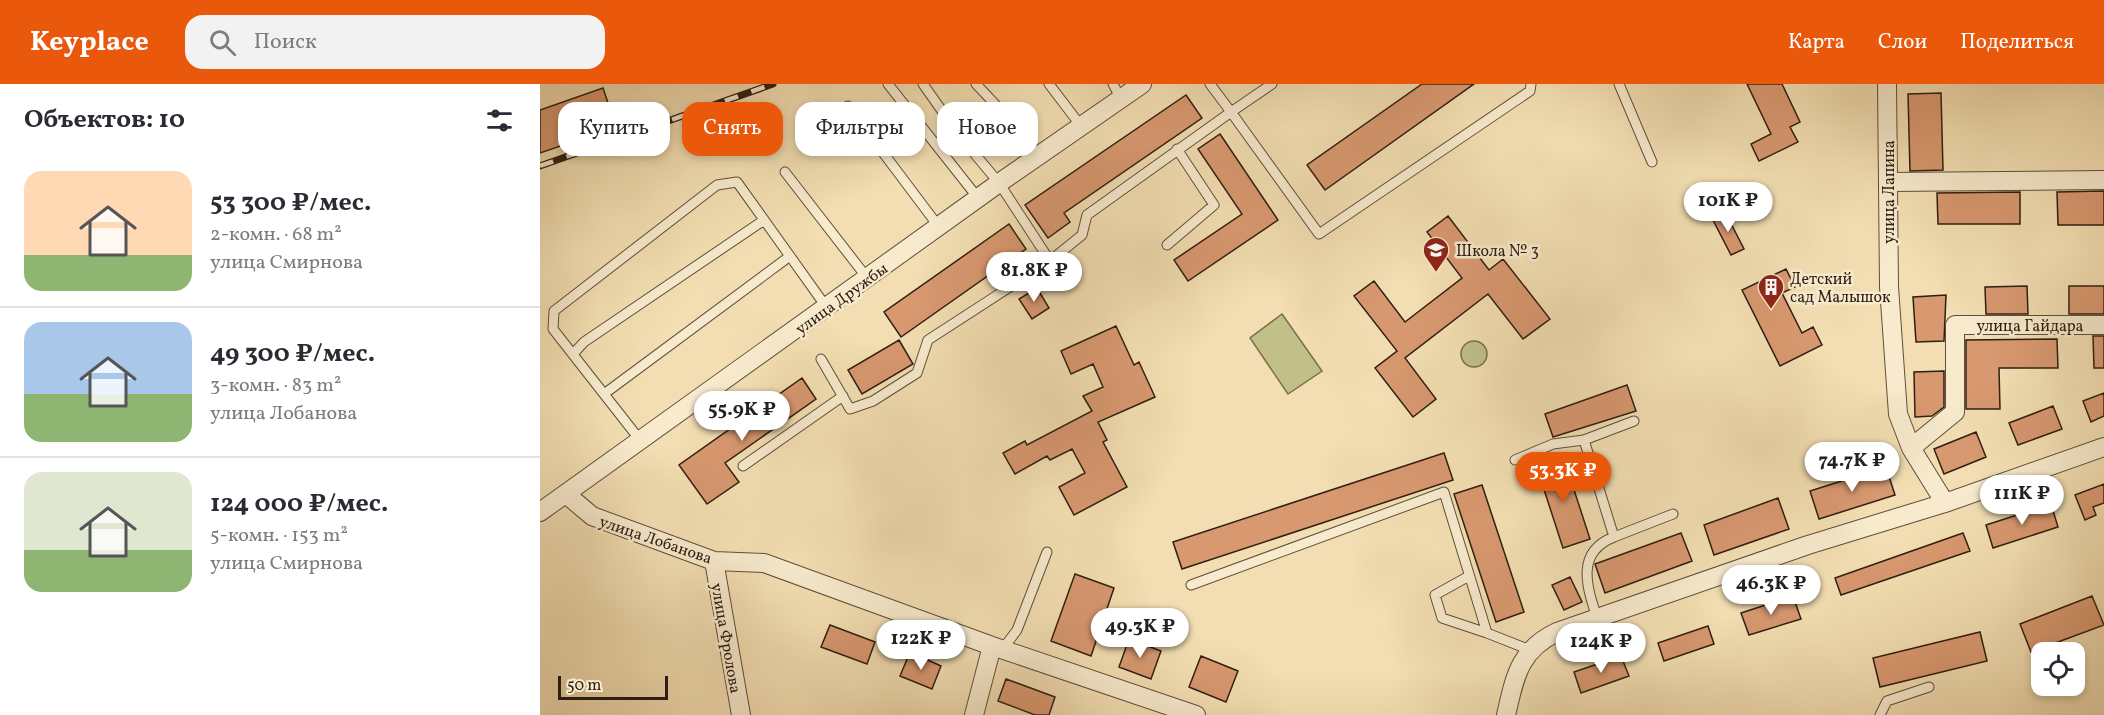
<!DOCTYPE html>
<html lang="ru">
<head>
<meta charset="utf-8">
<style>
  body { margin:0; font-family:Vollkorn,serif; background:#f2f2f3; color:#2b2b33; height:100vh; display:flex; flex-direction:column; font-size:22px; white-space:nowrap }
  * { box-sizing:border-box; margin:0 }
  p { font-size:20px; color:#7c7c81 }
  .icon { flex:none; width:33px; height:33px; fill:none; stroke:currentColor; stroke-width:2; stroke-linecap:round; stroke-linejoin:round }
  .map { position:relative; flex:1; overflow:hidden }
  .side { display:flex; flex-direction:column; background:#fff; width:540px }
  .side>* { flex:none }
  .top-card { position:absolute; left:18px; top:18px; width:570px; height:54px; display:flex; gap:12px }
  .controls { position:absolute; left:1491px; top:558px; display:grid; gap:12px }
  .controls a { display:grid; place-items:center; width:54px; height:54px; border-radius:12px; background:#fff; box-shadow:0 3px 9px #0003; font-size:30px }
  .scale { position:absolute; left:18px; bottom:15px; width:110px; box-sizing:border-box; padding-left:6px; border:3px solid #2f1e12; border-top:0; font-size:16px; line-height:21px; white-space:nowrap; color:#2f1e12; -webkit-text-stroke:4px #f7eacd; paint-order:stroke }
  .price { position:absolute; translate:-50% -51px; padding:0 14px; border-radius:21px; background:#fff; color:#222; font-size:20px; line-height:39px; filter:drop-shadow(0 2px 3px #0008) }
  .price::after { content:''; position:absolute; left:50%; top:36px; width:18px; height:14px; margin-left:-9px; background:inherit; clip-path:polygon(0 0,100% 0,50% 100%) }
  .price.current { background:#ea580c; color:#fff }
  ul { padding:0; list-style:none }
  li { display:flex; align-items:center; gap:18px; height:150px; padding:0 24px }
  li+li { border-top:2px solid #e1e1e2 }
  li span { display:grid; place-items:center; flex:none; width:168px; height:120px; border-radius:18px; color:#555 }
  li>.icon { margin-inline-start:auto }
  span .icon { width:72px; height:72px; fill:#fffc; stroke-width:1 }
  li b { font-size:26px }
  h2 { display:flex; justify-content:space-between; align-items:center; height:72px; padding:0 24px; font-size:26px }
  .tag { padding:0 21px; border-radius:18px; background:#fff; box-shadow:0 3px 9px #0003; font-size:21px; line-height:54px }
  .tag.current { background:#ea580c; color:#fff }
  header { display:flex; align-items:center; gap:36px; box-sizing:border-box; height:84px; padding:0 30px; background:#ea580c; color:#fff }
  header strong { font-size:28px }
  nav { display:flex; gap:33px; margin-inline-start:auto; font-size:21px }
  .search { width:420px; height:54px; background:#f2f2f3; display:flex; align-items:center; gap:15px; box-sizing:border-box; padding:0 21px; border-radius:18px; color:#7c7c81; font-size:22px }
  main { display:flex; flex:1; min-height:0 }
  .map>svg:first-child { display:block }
  .green { fill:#c0c088; stroke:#786f4d; stroke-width:1.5 }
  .building { fill:#d89870; stroke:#2f1e12; stroke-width:1.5 }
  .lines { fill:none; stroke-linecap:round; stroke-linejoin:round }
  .lane-casing { stroke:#604e3a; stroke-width:11 }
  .street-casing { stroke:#604e3a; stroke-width:20 }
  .lane { stroke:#f7eacd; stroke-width:9 }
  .street { stroke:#f7eacd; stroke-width:18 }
  .rail-casing { stroke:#2f1e12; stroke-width:7 }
  .rail { stroke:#f7eacd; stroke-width:4.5; stroke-dasharray:14; stroke-linecap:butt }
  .labels { text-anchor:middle; stroke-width:5; stroke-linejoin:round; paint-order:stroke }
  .street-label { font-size:16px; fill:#2f1e12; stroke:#f7eacd }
  .poi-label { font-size:16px; fill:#2f1e12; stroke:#f7eacd; text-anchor:start }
</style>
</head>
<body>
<header>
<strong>Keyplace</strong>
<div class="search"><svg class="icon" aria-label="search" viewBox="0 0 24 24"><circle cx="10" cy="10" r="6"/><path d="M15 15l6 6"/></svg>Поиск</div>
<nav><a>Карта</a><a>Слои</a><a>Поделиться</a></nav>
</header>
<main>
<section class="side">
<h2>Объектов: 10<svg class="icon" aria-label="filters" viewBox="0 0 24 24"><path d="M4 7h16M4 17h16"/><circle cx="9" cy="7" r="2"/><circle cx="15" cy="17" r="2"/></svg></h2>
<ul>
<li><span style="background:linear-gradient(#ffd9b3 70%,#8fb573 0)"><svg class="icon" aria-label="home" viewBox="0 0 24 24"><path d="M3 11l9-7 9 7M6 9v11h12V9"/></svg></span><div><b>53 300 ₽/мес.</b><p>2-комн. · 68 m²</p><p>улица Смирнова</p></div></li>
<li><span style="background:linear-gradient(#a9c7e8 60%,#8fb573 0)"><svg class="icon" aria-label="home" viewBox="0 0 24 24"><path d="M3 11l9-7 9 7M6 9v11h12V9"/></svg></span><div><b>49 300 ₽/мес.</b><p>3-комн. · 83 m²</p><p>улица Лобанова</p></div></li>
<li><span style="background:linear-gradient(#dfe7d0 65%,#8fb573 0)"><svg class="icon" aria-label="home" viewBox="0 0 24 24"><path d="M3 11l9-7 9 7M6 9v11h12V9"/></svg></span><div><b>124 000 ₽/мес.</b><p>5-комн. · 153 m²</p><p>улица Смирнова</p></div></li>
</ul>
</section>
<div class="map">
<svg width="1564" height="631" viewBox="0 0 1564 631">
  <rect width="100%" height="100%" fill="#f2deb2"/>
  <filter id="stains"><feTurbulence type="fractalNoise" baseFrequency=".00333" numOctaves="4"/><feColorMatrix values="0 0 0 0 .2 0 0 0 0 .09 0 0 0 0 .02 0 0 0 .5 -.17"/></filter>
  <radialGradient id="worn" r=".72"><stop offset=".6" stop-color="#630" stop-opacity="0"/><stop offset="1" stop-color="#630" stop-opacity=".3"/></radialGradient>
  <path class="green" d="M742,230L782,287L748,310L710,254Z
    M921 270a13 13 0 1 1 26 0a13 13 0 1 1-26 0Z"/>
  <path class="building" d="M882,0H934L785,106L767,81Z
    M1207,0H1242L1260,38L1250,43L1258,58L1219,77L1211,60L1231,50Z
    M63,4L76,43L0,69V26Z
    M1401,9L1403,86L1370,87L1368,10Z
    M646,11L662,34L524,129L530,138L508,154L485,121Z
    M680,50L738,136L648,197L634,176L702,130L658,65Z
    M1564,107V141H1518L1517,108Z
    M1480,108V140H1398L1397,109Z
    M1185,128L1204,165L1191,171L1172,134Z
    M908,132L949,186L963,175L1010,235L983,255L948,210L865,274L896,315L873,333L835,284L857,267L814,212L834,197L865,238L922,194L887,148Z
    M469,140L486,165L361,253L344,228Z
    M1246,185L1255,203L1242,209L1262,249L1273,243L1282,261L1240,282L1202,206Z
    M1487,202L1488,230H1446L1445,203Z
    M1529,202H1564V230H1529Z
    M497,204L509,224L492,235L479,215Z
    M1406,211L1404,257L1376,258L1373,213Z
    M576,242L594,281L599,278L615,313L558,338L567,356L563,358L587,403L534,431L519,403L545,389L532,365L510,376L507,372L475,390L463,369L485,357L487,361L552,327L543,312L563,303L553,280L531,290L521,267Z
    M1553,252H1564V284H1554Z
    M1517,255L1518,284H1459L1460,325H1426V256Z
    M359,256L373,280L322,310L308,286Z
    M1404,287V323L1392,332L1375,333L1374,288Z
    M262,294L276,315L185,379L199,398L167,420L139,381Z
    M1087,301L1096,327L1013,353L1005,330Z
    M1564,309V332L1551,338L1543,317Z
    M1513,322L1522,345L1478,361L1469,339Z
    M1436,348L1446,373L1404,390L1394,365Z
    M904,369L913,396L642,485L633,458Z
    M1024,375L1050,455L1023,464L997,384Z
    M1346,383L1355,411L1279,435L1270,407Z
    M1564,400V419L1553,423L1556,431L1545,436L1535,411Z
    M942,401L984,528L956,538L914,410Z
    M1238,414L1249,445L1174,471L1164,441Z
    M1511,420L1518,443L1453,464L1446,441Z
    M1141,449L1152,477L1065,509L1055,480Z
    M1423,449L1430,467L1301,511L1295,494Z
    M535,490L574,504L551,572L511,557Z
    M1030,493L1042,518L1024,526L1012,501Z
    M1253,512L1261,535L1209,551L1201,529Z
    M1552,512L1564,541L1491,568L1480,540Z
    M290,541L335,558L327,580L281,563Z
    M1168,542L1174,560L1124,577L1118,559Z
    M1440,548L1447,577L1340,603L1333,574Z
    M589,555L621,567L611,595L579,583Z
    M370,568L401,582L392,605L360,592Z
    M661,572L698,587L686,618L649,603Z
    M1081,572L1089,592L1041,609L1034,588Z
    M466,595L515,613L509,631H495L458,617Z"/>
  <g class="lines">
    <g class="lane-casing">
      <path id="lane" d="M348,0L438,114
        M383,0L419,51L459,99L510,177L542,151L547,131L691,28L670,0
        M436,0L468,34L497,72
        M509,0L541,42
        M573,0L581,15
        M732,0L691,28L779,150L990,7L991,0
        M1079,0L1112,78
        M308,22L399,143
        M245,88L328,195
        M627,161L674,121L637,65
        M33,270L44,258L224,136
        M281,275L310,325L333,317L377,289L388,256L510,177
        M64,310L250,172
        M100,356L13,245L14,227L177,101L197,98L287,224
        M975,376L1013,360L1044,356
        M203,382L303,312
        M1074,453L1133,430
        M929,492L895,511L902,534L947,549
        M651,501L904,408L947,549L990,566
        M1057,534C1047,503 1035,468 1074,453L1044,356L1094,337
        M462,566L477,546L507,468
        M1340,631L1347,617L1389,603"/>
    </g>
    <g class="street-casing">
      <path id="street" d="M1347,0L1349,203L1358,330L1371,364L1405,419
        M1348,98L1564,96
        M1371,364L1415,328V241H1564
        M26,410L52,432L174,477L224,479L452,562L656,631
        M0,428L459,99L602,0
        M174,477L201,631
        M434,631L452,562
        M966,631C975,593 979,566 1017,548L1268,461L1405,419L1564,363"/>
    </g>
    <use href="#lane" class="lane"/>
    <use href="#street" class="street"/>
    <g class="rail-casing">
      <path id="rail" d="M0,82L233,0"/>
    </g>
    <use href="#rail" class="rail"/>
  </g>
  <defs>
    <g id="school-pin" transform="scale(1.35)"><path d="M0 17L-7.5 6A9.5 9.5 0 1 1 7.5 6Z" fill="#8f2418" stroke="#f7eacd"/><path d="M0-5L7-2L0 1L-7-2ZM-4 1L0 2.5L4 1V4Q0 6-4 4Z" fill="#fff"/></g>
    <g id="building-pin" transform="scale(1.35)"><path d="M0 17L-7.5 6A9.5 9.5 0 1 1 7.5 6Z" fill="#8f2418" stroke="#f7eacd"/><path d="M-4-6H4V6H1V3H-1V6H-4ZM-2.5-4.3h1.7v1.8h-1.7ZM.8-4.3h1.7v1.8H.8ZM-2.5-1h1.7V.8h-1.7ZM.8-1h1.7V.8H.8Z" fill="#fff"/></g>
  </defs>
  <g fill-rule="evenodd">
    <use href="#school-pin" x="896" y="166"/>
    <use href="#building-pin" x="1231" y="203"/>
  </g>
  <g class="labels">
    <g class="street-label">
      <text transform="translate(1348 108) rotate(-90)" y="6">улица Лапина</text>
      <text transform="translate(301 214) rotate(-36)" y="6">улица Дружбы</text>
      <text x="1490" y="247">улица Гайдара</text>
      <text transform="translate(116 455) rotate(19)" y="6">улица Лобанова</text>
      <text transform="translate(187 554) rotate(80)" y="6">улица Фролова</text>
    </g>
    <g class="poi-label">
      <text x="916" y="172">Школа № 3</text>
      <text x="1250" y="200">Детский<tspan x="1250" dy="18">сад Малышок</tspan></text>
    </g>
  </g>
  <rect width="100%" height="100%" filter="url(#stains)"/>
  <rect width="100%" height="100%" fill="url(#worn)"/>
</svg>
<div class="controls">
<a><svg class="icon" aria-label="locate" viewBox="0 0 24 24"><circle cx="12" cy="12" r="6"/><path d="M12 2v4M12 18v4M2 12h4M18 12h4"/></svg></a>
</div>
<div class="scale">50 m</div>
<b class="price" style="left:1188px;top:149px">101K ₽</b>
<b class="price" style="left:494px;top:219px">81.8K ₽</b>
<b class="price" style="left:202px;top:358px">55.9K ₽</b>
<b class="price" style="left:1312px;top:409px">74.7K ₽</b>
<b class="price current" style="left:1023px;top:419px">53.3K ₽</b>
<b class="price" style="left:1482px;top:442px">111K ₽</b>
<b class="price" style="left:1231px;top:532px">46.3K ₽</b>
<b class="price" style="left:600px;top:575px">49.3K ₽</b>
<b class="price" style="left:381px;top:587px">122K ₽</b>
<b class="price" style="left:1061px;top:590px">124K ₽</b>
<div class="top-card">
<a class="tag">Купить</a>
<a class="tag current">Снять</a>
<a class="tag">Фильтры</a>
<a class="tag">Новое</a>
</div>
</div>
</main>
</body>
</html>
